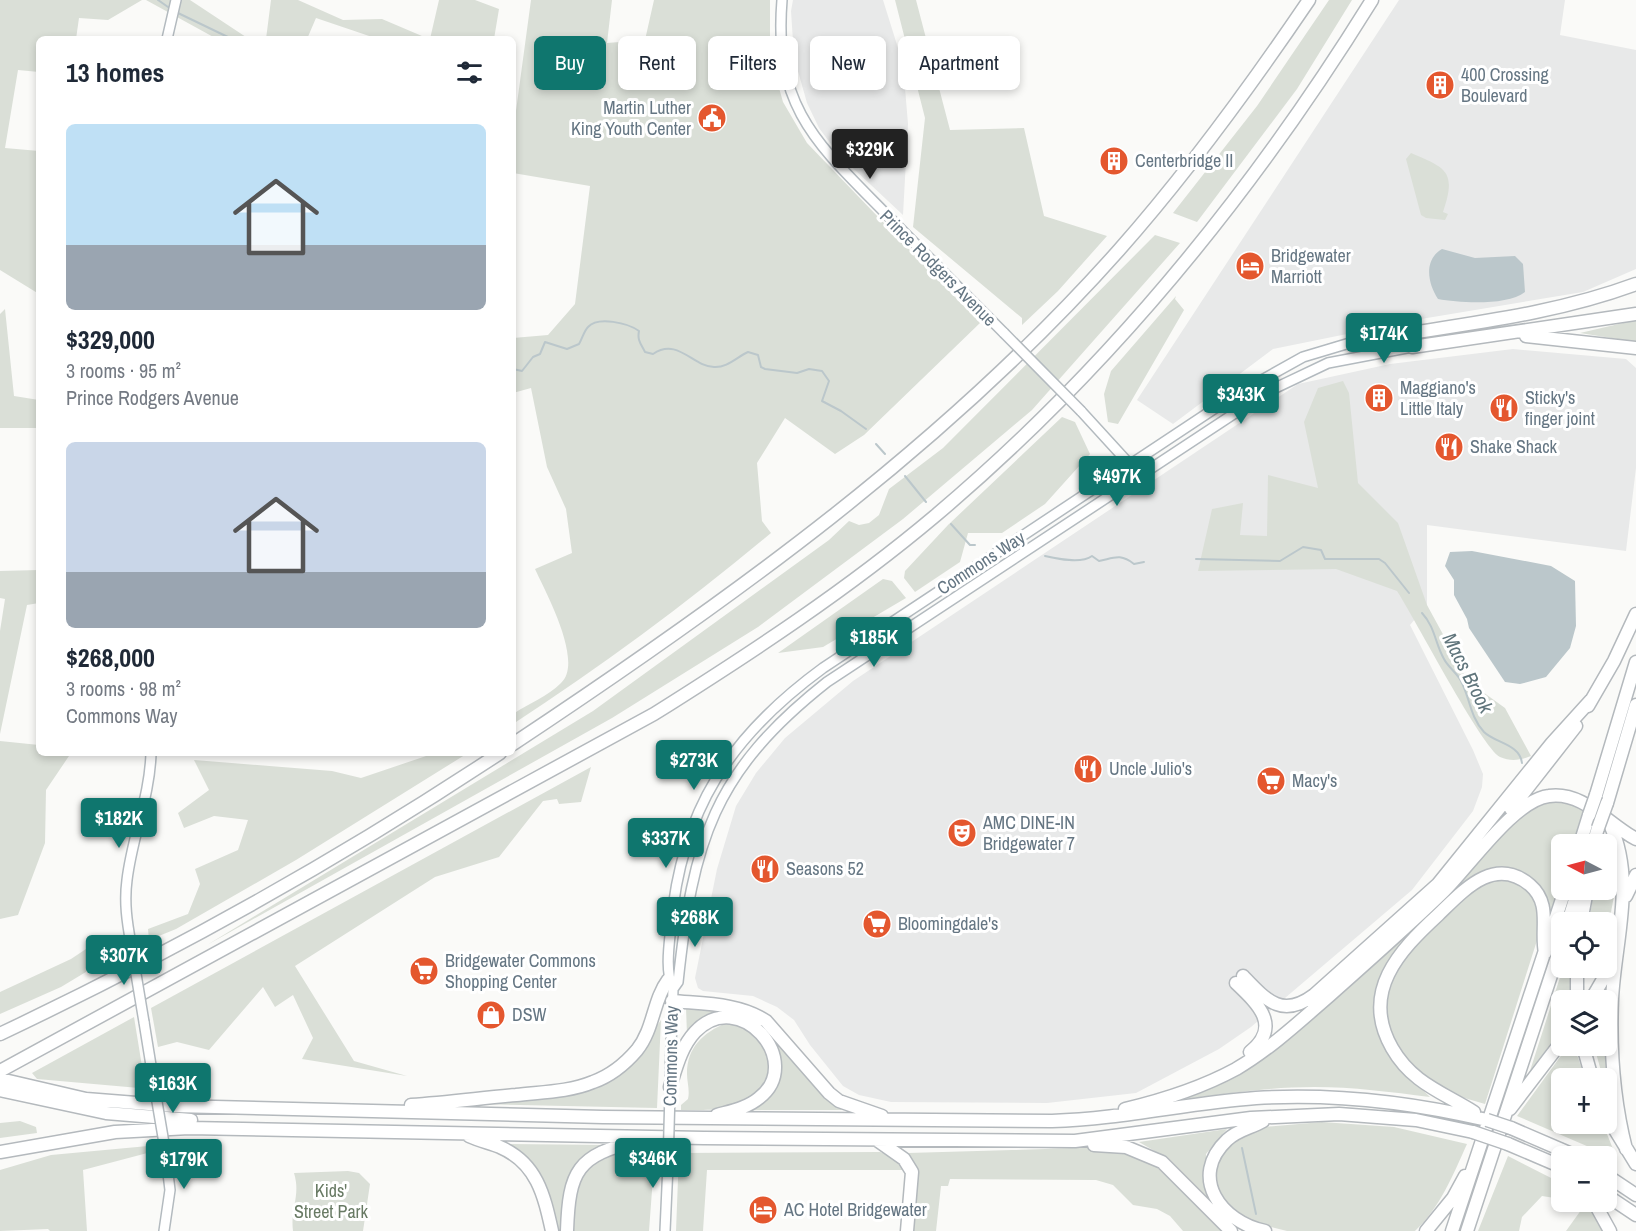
<!DOCTYPE html>
<html lang="en">
<head>
<meta charset="utf-8">
<style>
  body { margin:0; font-family:"Archivo Narrow",sans-serif; background:#f2f2f3; color:#1f2937; height:100vh; display:flex; flex-direction:column; font-size:22px; white-space:nowrap }
  * { box-sizing:border-box; margin:0 }
  p { font-size:20px; color:#747a83 }
  .icon { flex:none; width:33px; height:33px; fill:none; stroke:currentColor; stroke-width:2; stroke-linecap:round; stroke-linejoin:round }
  .map { position:relative; flex:1; overflow:hidden }
  .panel { position:absolute; left:36px; top:36px; width:480px; height:720px; display:flex; flex-direction:column; background:#fff; border-radius:9px; box-shadow:0 3px 9px #0003 }
  .panel>* { flex:none }
  .top-card { position:absolute; left:534px; top:36px; width:570px; height:54px; display:flex; gap:12px }
  .needle { width:39px; rotate:276deg }
  .buttons { position:absolute; left:1551px; top:834px; display:grid; gap:12px }
  .buttons a { display:grid; place-items:center; width:66px; height:66px; border-radius:9px; background:#fff; box-shadow:0 3px 9px #0003; font-size:30px }
  .price { position:absolute; translate:-50% -51px; padding:0 14px; border-radius:6px; background:#0f766e; color:#fff; font-size:20px; line-height:39px; filter:drop-shadow(0 2px 3px #0008) }
  .price::after { content:''; position:absolute; left:50%; top:36px; width:18px; height:14px; margin-left:-9px; background:inherit; clip-path:polygon(0 0,100% 0,50% 100%) }
  .price.active { background:#222; color:#fff }
  ul { padding:0; list-style:none }
  li { display:grid; align-content:center; gap:12px; height:318px; padding:0 30px }
  li span { display:grid; place-items:center; height:186px; border-radius:9px; color:#555 }
  li>.icon { margin-inline-start:auto }
  span .icon { width:108px; height:108px; fill:#fffc; stroke-width:1 }
  li b { font-size:26px }
  h2 { display:flex; justify-content:space-between; align-items:center; height:72px; padding:0 30px; font-size:26px }
  .tag { padding:0 21px; border-radius:9px; background:#fff; box-shadow:0 3px 9px #0003; font-size:21px; line-height:54px }
  .tag.active { background:#0f766e; color:#fff }
  .map>svg:first-child { display:block }
  .built { fill:#e8e9e9 }
  .green { fill:#dadfd7 }
  .water { fill:#bbc7cb }
  .lines { fill:none; stroke-linecap:round; stroke-linejoin:round }
  .stream { stroke:#bbc7cb; stroke-width:2 }
  .secondary-casing { stroke:#b3babf; stroke-width:12 }
  .highway-casing { stroke:#b4b9bd; stroke-width:15 }
  .secondary { stroke:#fff; stroke-width:9 }
  .highway { stroke:#fff; stroke-width:12 }
  .secondary-bridge-casing { stroke:#b3babf; stroke-width:12; stroke-linecap:butt }
  .highway-bridge-casing { stroke:#b4b9bd; stroke-width:15; stroke-linecap:butt }
  .secondary-bridge { stroke:#fff; stroke-width:9 }
  .highway-bridge { stroke:#fff; stroke-width:12 }
  .labels { text-anchor:middle; stroke-width:6; stroke-linejoin:round; paint-order:stroke }
  .poi-label { font-size:18px; fill:#657683; stroke:#fff; text-anchor:start }
  .street-label { font-size:18px; fill:#657683; stroke:#fff }
  .park-label { font-size:18px; fill:#687a64; stroke:#fff }
  .water-label { font-size:20px; font-style:italic; fill:#60757c; stroke:#fff }
</style>
</head>
<body>
<div class="map">
<svg width="1636" height="1231" viewBox="0 0 1636 1231">
  <rect width="100%" height="100%" fill="#fafaf8"/>
  <path class="built" d="M793,0H883L903,64L908,124L903,215L840,156L819,128L807,103L794,57L791,11Z
    M1399,0H1565L1560,35L1636,50V269L1583,292L1421,319L1273,349L1173,424L1137,400Z
    M1513,349L1626,359L1636,368V468L1626,551L1427,525V605L1410,625L1473,750L1483,774L1482,787L1473,811L1412,890L1251,1027L1219,1049L1136,1093L1047,1103L891,1102L859,1095L843,1086L810,1045L794,1020L777,1007L753,996L703,991L698,988L695,978L717,869L736,806L756,773L785,738L853,681L1298,384L1390,364Z"/>
  <path class="green" d="M0,0H142L108,20L79,18L76,39H39V72L18,70L5,148L39,151V294L0,270Z
    M146,0H190L249,39H217Z
    M271,0H298L343,20L382,19L429,39H378L316,18L307,39H266Z
    M439,0H475L499,9L494,39H430Z
    M531,0H612L607,43L645,40L654,0H770V56L783,102L807,143L980,323L864,435L835,454L785,418L757,463L762,521L771,533C690,601 602,666 513,724V714C528,704 548,696 561,683C584,662 546,593 535,569L572,553L566,509L547,467L531,388L513,393V338L548,335L575,304L590,186L513,173V133Z
    M895,0H916L950,130L1024,128L1044,216L1107,236L1058,291L1022,325V318L913,227L925,118Z
    M1329,0H1352L1297,89L1197,222L1173,213L1257,106Z
    M1411,153C1446,168 1457,171 1443,212L1448,214L1445,220L1426,218L1421,215L1406,159Z
    M1155,235L1180,243L1032,410L903,519L758,627L612,718L207,945L593,711L829,540L849,521L859,525L869,523L879,515L889,489L943,448Z
    M1176,296L1175,299L1184,310L1118,424L1108,422L1104,394L1111,371Z
    M5,309L14,396L39,400V428H0V314Z
    M1636,320V342L1580,333Z
    M1343,381L1349,393L1358,483L1398,523L1427,605L1469,682L1505,708L1531,756C1521,760 1511,762 1500,757C1482,748 1414,617 1397,591L1336,569L1198,571L1212,509L1243,503L1240,535L1267,536L1268,475L1318,488L1304,422L1318,388Z
    M1062,417L1075,422L1090,454L1045,504L1002,533H968L960,562L915,592L904,578L905,571L948,525Z
    M39,570V603L27,605L0,734V631L5,599L0,598V571Z
    M883,579L892,581L906,598L823,647L778,653Z
    M0,741L39,745V753H71L46,790L45,843L18,915L0,919Z
    M435,753H468L296,860L176,929L149,940L148,929L188,914L200,884L195,869L238,850L248,820L214,816L184,828L178,813L209,790L194,760L332,771L361,778Z
    M591,767L581,802L559,804L557,799L543,801L499,857L435,877L295,966L354,1061L407,1076L302,1059L313,1038L293,995L275,1007L263,987L209,1050L177,1042L158,1047L151,1008Z
    M1568,800L1583,810L1573,844H1562L1561,881L1550,917L1542,893L1493,869L1469,878L1448,898L1446,896L1513,820L1538,801Z
    M1610,837L1616,885L1607,934L1606,922H1589L1594,890H1606L1607,848Z
    M1500,878L1522,885L1537,901L1540,931L1485,1104L1461,1097L1419,1075L1392,1040L1385,1013L1388,987L1403,955L1470,890Z
    M107,935L119,938L124,949L61,987L0,1014V992L71,959Z
    M1401,938L1403,941L1385,967L1378,994L1405,1073L1430,1097C1391,1092 1353,1087 1314,1087C1268,1087 1224,1094 1179,1100L1208,1087Z
    M1563,968H1572L1573,1000H1562L1561,1034L1528,1077Z
    M1607,983L1611,1108L1606,1078H1603L1594,1046H1606V1000H1598Z
    M686,1008L741,1013L766,1027L816,1088L842,1110H749L764,1099L778,1056L743,1017L687,1034Z
    M134,1017L145,1085L139,1088L37,1079L32,1073Z
    M661,1020L657,1108L475,1104L571,1094L631,1062Z
    M726,1023C733,1024 746,1026 752,1030C771,1046 776,1077 756,1095C737,1112 704,1110 681,1110V1105L688,1099C690,1090 687,1082 687,1074C687,1047 703,1033 726,1023Z
    M1568,1046H1574L1585,1078H1562V1124H1603L1617,1159L1517,1116Z
    M20,1121L36,1127L37,1133L0,1138V1123Z
    M1322,1122L1394,1127L1467,1144C1453,1175 1440,1208 1415,1231H1287L1243,1220L1230,1212L1217,1187V1163L1222,1150L1252,1128Z
    M1227,1129L1206,1154L1208,1201L1170,1160L1139,1142Z
    M509,1144L607,1145L583,1159L563,1231H556L543,1178L534,1165Z
    M148,1146L155,1151L83,1170L87,1231H50L48,1229L0,1231V1170L51,1155Z
    M618,1149L655,1150L649,1231H571C573,1186 573,1168 618,1149Z
    M1012,1150C1050,1150 1127,1140 1158,1164C1182,1183 1198,1213 1223,1231H1183L1170,1216L1157,1209L1133,1205L1113,1185L1096,1180L950,1179L948,1186H941L936,1231H911L914,1164L908,1153Z
    M880,1152L896,1158L904,1170H707L703,1231H676L679,1153Z
    M1508,1156L1561,1183V1199L1542,1196L1522,1217L1519,1231H1478Z
    M348,1171L359,1173L370,1184L363,1231H293C290,1208 301,1196 294,1173Z
    M1579,1202H1586L1596,1212L1604,1231H1566L1584,1206Z"/>
  <path class="water" d="M1442,249L1475,258L1515,256L1523,264L1525,292C1507,306 1460,303 1438,299C1428,284 1423,260 1442,249Z
    M1472,551L1551,566L1575,581L1576,626L1570,648L1546,677L1520,684L1505,682L1469,628L1467,619L1454,595V580L1445,566L1450,552Z"/>
  <g class="lines">
    <path class="stream" d="M158,0L168,7
      M178,13L232,39
      M513,369L522,371L533,357L540,354L545,342L567,349L579,344C582,339 584,331 588,327C598,316 628,323 639,331C637,340 641,344 645,352L653,354C678,337 693,367 714,367C727,368 737,357 748,352L758,355L761,367L765,369L797,373L809,369L822,371L829,381L822,401L841,411L866,429
      M876,444L885,454
      M905,476L926,502
      M951,524L970,545H975
      M1045,556C1058,559 1081,564 1092,556L1099,561C1114,558 1120,553 1134,564L1144,562
      M1196,559L1280,561L1303,547L1321,550L1325,559H1379L1385,563L1409,593
      M1422,613C1435,627 1435,643 1444,659C1448,667 1457,673 1461,681C1470,698 1470,717 1484,732C1495,743 1520,744 1522,763
      M1242,1148L1256,1214"/>
    <g class="secondary-casing">
      <path id="secondary" d="M782,0C773,111 820,146 891,219C928,257 966,295 1004,333
        M167,39L176,0
        M1081,411L1134,469
        M131,944C127,922 124,902 127,880C132,837 150,796 151,753
        M673,989L678,982C693,841 713,772 827,682L1267,392L1328,363L1412,347
        M144,1022L154,1084
        M670,1075L673,989C665,971 669,946 671,926C681,810 730,736 823,668L1235,395L1303,357L1353,342L1411,333
        M164,1231L170,1190L165,1149
        M665,1231L668,1165"/>
    </g>
    <g class="highway-casing">
      <path id="highway" d="M1411,333C1488,321 1563,311 1636,284
        M1526,336L1636,348
        M1412,347L1636,314
        M1588,706L1614,661L1636,614
        M513,744C730,600 945,446 1119,250C1189,171 1250,87 1309,0
        M1596,795L1636,662
        M1607,803L1636,705
        M1511,809L1576,726
        M1610,824C1636,881 1615,940 1612,999C1610,1048 1614,1102 1626,1149
        M1580,844L1589,815
        M1593,844L1598,828
        M1626,896L1636,875
        M1568,922L1578,890
        M1581,922L1587,890
        M1577,968V1000
        M1243,976C1266,1000 1282,1019 1314,995L1438,884L1552,743L1591,700
        M1236,983C1258,1004 1282,1026 1250,1052
        M1591,1000L1602,981L1611,952
        M672,1001C704,1004 739,1003 766,1021L829,1093L839,1101L882,1116
        M0,1034C173,952 340,859 500,753
        M1583,1046L1592,1078
        M0,1071L654,714C751,653 847,590 935,516C1108,370 1253,192 1372,0
        M0,1079L86,1099L174,1106L603,1117L1052,1121C1121,1119 1188,1103 1256,1098C1336,1093 1410,1102 1487,1120
        M670,1087C676,1068 681,1047 695,1032C739,985 806,1062 759,1098C747,1108 731,1111 717,1115
        M0,1090L106,1113L191,1120
        M411,1105C446,1103 481,1098 516,1095C541,1092 569,1092 593,1082C610,1076 625,1064 637,1050C654,1029 653,1000 668,980
        M1125,1109C1163,1100 1201,1088 1236,1069C1270,1049 1299,1022 1329,996C1367,962 1406,928 1443,892C1469,867 1514,800 1549,796C1583,791 1608,824 1636,839
        M1510,1109L1562,1041
        M1474,1112C1442,1092 1412,1083 1392,1048C1360,992 1399,951 1438,915C1463,891 1494,855 1530,885C1552,904 1540,929 1545,953
        M1606,1115L1636,1164
        M1263,1121C1251,1128 1237,1130 1227,1140C1188,1177 1221,1222 1265,1231
        M1511,1128L1576,1156
        M469,1136C480,1141 490,1143 500,1147C537,1163 544,1195 552,1231
        M877,1140L904,1159L912,1172L907,1231
        M1508,1144L1562,1167
        M1094,1145L1126,1147L1162,1162L1231,1231
        M0,1152L115,1132L189,1128L704,1138L1075,1141L1251,1118L1339,1114L1416,1120L1473,1132
        M1606,1175L1636,1195
        M1606,1195L1636,1215
        M1594,1202L1610,1231
        M567,1231C569,1171 577,1155 638,1141
        M1426,1231L1453,1198L1465,1176
        M1452,1231L1565,890
        M1467,1231L1562,942"/>
    </g>
    <use href="#secondary" class="secondary"/>
    <use href="#highway" class="highway"/>
    <g class="secondary-bridge-casing">
      <path id="secondary-bridge" d="M1004,333L1081,411
        M131,944L144,1022
        M154,1084L165,1149
        M668,1165L670,1092"/>
    </g>
    <g class="highway-bridge-casing">
      <path id="highway-bridge" d="M1589,815L1596,795
        M1598,828L1607,803
        M1487,1120L1511,1128
        M1473,1132L1508,1144"/>
    </g>
    <use href="#secondary-bridge" class="secondary-bridge"/>
    <use href="#highway-bridge" class="highway-bridge"/>
  </g>
  <defs>
    <g id="building-disc" transform="scale(1.5)"><circle r="9.5" fill="#e4572e" stroke="#fff"/><path d="M-4-6H4V6H1V3H-1V6H-4ZM-2.5-4.3h1.7v1.8h-1.7ZM.8-4.3h1.7v1.8H.8ZM-2.5-1h1.7V.8h-1.7ZM.8-1h1.7V.8H.8Z" fill="#fff"/></g>
    <g id="civic-disc" transform="scale(1.5)"><circle r="9.5" fill="#e4572e" stroke="#fff"/><path d="M-.6-6.5H3V-4.5H.6V-3L4-1V1h2V6H-6V1h2V-1L-.6-3ZM-1.2 2.5V6h2.4V2.5Z" fill="#fff"/></g>
    <g id="hotel-disc" transform="scale(1.5)"><circle r="9.5" fill="#e4572e" stroke="#fff"/><path d="M-6-4.5h1.5V1H6V5H4.5V3h-9V5H-6ZM-4 0a1.8 1.8 0 1 1 3.6 0ZM.5 0V-2.5h3Q6-2.5 6 0Z" fill="#fff"/></g>
    <g id="restaurant-disc" transform="scale(1.5)"><circle r="9.5" fill="#e4572e" stroke="#fff"/><path d="M-5-6h1v4h1v-4h1v4h1v-4h1v5L-1.5 .5V6h-2V.5L-5-1ZM5-6V6H3V1.5H1.5Q1.5-4 5-6Z" fill="#fff"/></g>
    <g id="supermarket-disc" transform="scale(1.5)"><circle r="9.5" fill="#e4572e" stroke="#fff"/><path d="M-6-5.5h2.5l.6 2H6L4.5 2H-2.5L-4.4-4H-6ZM-1.5 3.2a1.3 1.3 0 1 0 .1 0ZM3 3.2a1.3 1.3 0 1 0 .1 0Z" fill="#fff"/></g>
    <g id="theatre-disc" transform="scale(1.5)"><circle r="9.5" fill="#e4572e" stroke="#fff"/><path d="M-5-5.5Q0-4 5-5.5V0Q5 5 0 6Q-5 5-5 0ZM-3.3-2.5H-1v1.5H-3.3ZM1-2.5H3.3v1.5H1ZM-2.8 1Q0 5.5 2.8 1Z" fill="#fff"/></g>
    <g id="shop-disc" transform="scale(1.5)"><circle r="9.5" fill="#e4572e" stroke="#fff"/><path d="M-5-2.5h2.3a2.7 3.5 0 0 1 5.4 0H5L5.5 6h-11ZM-1.5-2.5h3a1.5 2.3 0 0 0-3 0Z" fill="#fff"/></g>
  </defs>
  <g fill-rule="evenodd">
    <use href="#building-disc" x="1440" y="85"/>
    <use href="#civic-disc" x="712" y="118"/>
    <use href="#building-disc" x="1114" y="161"/>
    <use href="#hotel-disc" x="1250" y="266"/>
    <use href="#building-disc" x="1379" y="398"/>
    <use href="#restaurant-disc" x="1504" y="408"/>
    <use href="#restaurant-disc" x="1449" y="447"/>
    <use href="#restaurant-disc" x="1088" y="769"/>
    <use href="#supermarket-disc" x="1271" y="781"/>
    <use href="#theatre-disc" x="962" y="833"/>
    <use href="#restaurant-disc" x="765" y="869"/>
    <use href="#supermarket-disc" x="877" y="924"/>
    <use href="#supermarket-disc" x="424" y="971"/>
    <use href="#shop-disc" x="491" y="1015"/>
    <use href="#hotel-disc" x="763" y="1210"/>
  </g>
  <g class="labels">
    <g class="poi-label">
      <text x="1461" y="81">400 Crossing<tspan x="1461" dy="21">Boulevard</tspan></text>
      <text x="691" y="114" text-anchor="end">Martin Luther<tspan x="691" dy="21">King Youth Center</tspan></text>
      <text x="1135" y="167">Centerbridge II</text>
      <text x="1271" y="262">Bridgewater<tspan x="1271" dy="21">Marriott</tspan></text>
      <text x="1400" y="394">Maggiano's<tspan x="1400" dy="21">Little Italy</tspan></text>
      <text x="1525" y="404">Sticky's<tspan x="1525" dy="21">finger joint</tspan></text>
      <text x="1470" y="453">Shake Shack</text>
      <text x="1109" y="775">Uncle Julio's</text>
      <text x="1292" y="787">Macy's</text>
      <text x="983" y="829">AMC DINE-IN<tspan x="983" dy="21">Bridgewater 7</tspan></text>
      <text x="786" y="875">Seasons 52</text>
      <text x="898" y="930">Bloomingdale's</text>
      <text x="445" y="967">Bridgewater Commons<tspan x="445" dy="21">Shopping Center</tspan></text>
      <text x="512" y="1021">DSW</text>
      <text x="784" y="1216">AC Hotel Bridgewater</text>
    </g>
    <g class="street-label">
      <text transform="translate(938 268) rotate(45)" y="6">Prince Rodgers Avenue</text>
      <text transform="translate(981 563) rotate(-33)" y="6">Commons Way</text>
      <text transform="translate(671 1056) rotate(-89)" y="6">Commons Way</text>
    </g>
    <g class="park-label">
      <text x="331" y="1197">Kids'<tspan x="331" dy="21">Street Park</tspan></text>
    </g>
    <g class="water-label">
      <text transform="translate(1468 673) rotate(63)" y="7">Macs Brook</text>
    </g>
  </g>
</svg>
<div class="buttons">
<a><svg class="needle" viewBox="-14 -14 28 28"><path d="M0-13l5 13h-10z" fill="#e53935"/><path d="M0 13l5-13h-10z" fill="#747a83"/></svg></a>
<a><svg class="icon" aria-label="locate" viewBox="0 0 24 24"><circle cx="12" cy="12" r="6"/><path d="M12 2v4M12 18v4M2 12h4M18 12h4"/></svg></a>
<a><svg class="icon" aria-label="layers" viewBox="0 0 24 24"><path d="M12 4l9 5-9 5-9-5zM3 14l9 5 9-5"/></svg></a>
<a>+</a>
<a>−</a>
</div>
<b class="price active" style="left:870px;top:180px">$329K</b>
<b class="price" style="left:1384px;top:364px">$174K</b>
<b class="price" style="left:1241px;top:425px">$343K</b>
<b class="price" style="left:1117px;top:507px">$497K</b>
<b class="price" style="left:874px;top:668px">$185K</b>
<b class="price" style="left:694px;top:791px">$273K</b>
<b class="price" style="left:119px;top:849px">$182K</b>
<b class="price" style="left:666px;top:869px">$337K</b>
<b class="price" style="left:695px;top:948px">$268K</b>
<b class="price" style="left:124px;top:986px">$307K</b>
<b class="price" style="left:173px;top:1114px">$163K</b>
<b class="price" style="left:653px;top:1189px">$346K</b>
<b class="price" style="left:184px;top:1190px">$179K</b>
<div class="top-card">
<a class="tag active">Buy</a>
<a class="tag">Rent</a>
<a class="tag">Filters</a>
<a class="tag">New</a>
<a class="tag">Apartment</a>
</div>
<section class="panel">
<h2>13 homes<svg class="icon" aria-label="filters" viewBox="0 0 24 24"><path d="M4 7h16M4 17h16"/><circle cx="9" cy="7" r="2"/><circle cx="15" cy="17" r="2"/></svg></h2>
<ul>
<li><span style="background:linear-gradient(#bfe0f5 65%,#9aa5b1 0)"><svg class="icon" aria-label="home" viewBox="0 0 24 24"><path d="M3 11l9-7 9 7M6 9v11h12V9"/></svg></span><div><b>$329,000</b><p>3 rooms · 95 m²</p><p>Prince Rodgers Avenue</p></div></li>
<li><span style="background:linear-gradient(#c9d6e8 70%,#9aa5b1 0)"><svg class="icon" aria-label="home" viewBox="0 0 24 24"><path d="M3 11l9-7 9 7M6 9v11h12V9"/></svg></span><div><b>$268,000</b><p>3 rooms · 98 m²</p><p>Commons Way</p></div></li>
</ul>
</section>
</div>
</body>
</html>
